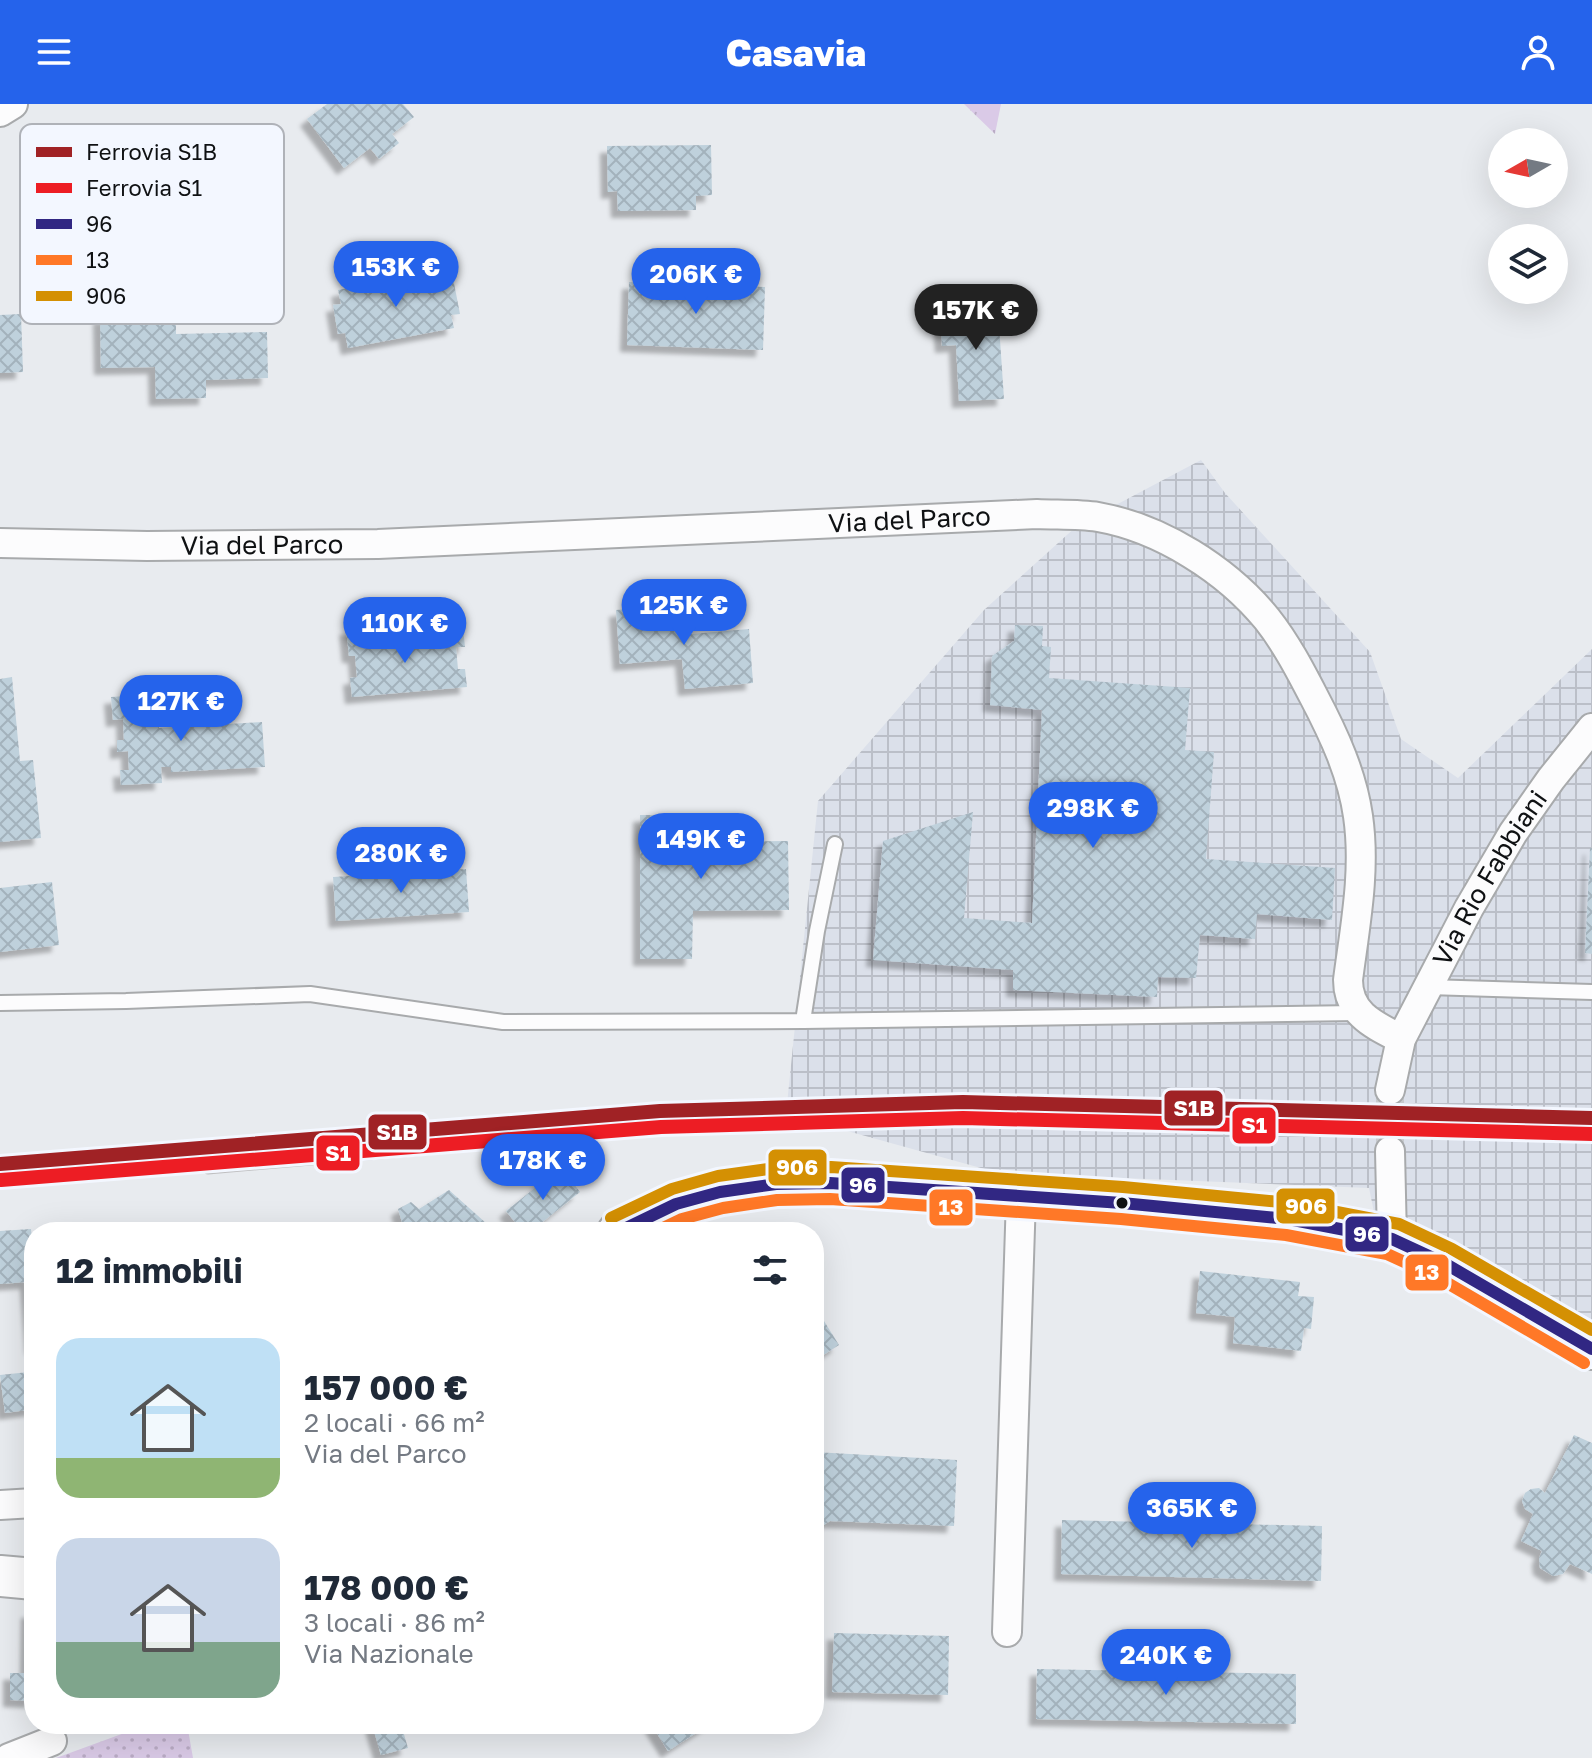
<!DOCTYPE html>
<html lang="it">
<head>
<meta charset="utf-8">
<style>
  body { margin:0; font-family:"Golos Text",sans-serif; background:#f6f6f7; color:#1f2937; height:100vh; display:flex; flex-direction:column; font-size:30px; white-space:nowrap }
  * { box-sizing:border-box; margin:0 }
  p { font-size:26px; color:#747a83 }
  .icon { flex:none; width:44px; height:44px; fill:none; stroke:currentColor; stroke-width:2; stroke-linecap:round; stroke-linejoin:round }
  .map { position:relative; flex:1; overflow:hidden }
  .drawer { position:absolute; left:24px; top:1118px; width:800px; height:512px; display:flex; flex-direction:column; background:#fff; border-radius:32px; box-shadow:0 8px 32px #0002 }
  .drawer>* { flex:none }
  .needle { width:52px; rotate:261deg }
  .fabs { position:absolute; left:1488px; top:24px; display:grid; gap:16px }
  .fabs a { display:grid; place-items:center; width:80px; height:80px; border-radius:50%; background:#fff; box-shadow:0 8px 32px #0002; font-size:40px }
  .price { position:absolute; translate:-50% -68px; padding:0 18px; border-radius:28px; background:#2563eb; color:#fff; font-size:26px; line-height:52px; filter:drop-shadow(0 2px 4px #0008) }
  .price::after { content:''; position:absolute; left:50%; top:48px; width:24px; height:18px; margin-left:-12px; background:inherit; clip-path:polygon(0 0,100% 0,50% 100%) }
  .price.selected { background:#222; color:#fff }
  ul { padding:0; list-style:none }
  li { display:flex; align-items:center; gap:24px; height:200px; padding:0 32px }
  li span { display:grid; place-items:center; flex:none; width:224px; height:160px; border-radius:24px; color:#555 }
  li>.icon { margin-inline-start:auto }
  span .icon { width:96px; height:96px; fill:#fffc; stroke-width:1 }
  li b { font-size:34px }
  h2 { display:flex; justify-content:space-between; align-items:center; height:96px; padding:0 32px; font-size:34px }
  header { display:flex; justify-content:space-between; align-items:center; height:104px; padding:0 32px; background:#2563eb; color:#fff; font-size:36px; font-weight:800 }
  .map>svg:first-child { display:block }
  .industrial { fill:url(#industrial-grid) }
  .grass { fill:url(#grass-tufts) }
  .park { fill:url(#park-dots) }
  .building { fill:url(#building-cross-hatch); filter:url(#shadow) }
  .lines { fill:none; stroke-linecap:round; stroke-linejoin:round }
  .street-tunnel { stroke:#c7cace; stroke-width:28; stroke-dasharray:28 14; stroke-linecap:butt }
  .lane-casing { stroke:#a8aaac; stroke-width:18 }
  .street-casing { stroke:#a8aaac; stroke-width:32 }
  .secondary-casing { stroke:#a8aaac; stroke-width:44 }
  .lane { stroke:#fcfcfd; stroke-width:14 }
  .street { stroke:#fcfcfd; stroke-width:28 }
  .secondary { stroke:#fcfcfd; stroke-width:40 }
  .rail-casing { stroke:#c0c0c2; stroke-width:9 }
  .rail { stroke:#f3f7ff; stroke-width:6; stroke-dasharray:18; stroke-linecap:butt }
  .bus-1-casing { stroke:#f3f7ff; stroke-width:18 }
  .bus-2-casing { stroke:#f3f7ff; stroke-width:18 }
  .bus-3-casing { stroke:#f3f7ff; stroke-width:18 }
  .bus-1 { stroke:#312783; stroke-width:12 }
  .bus-2 { stroke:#ff7827; stroke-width:12 }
  .bus-3 { stroke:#d49003; stroke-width:12 }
  .rail-1-casing { stroke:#f3f7ff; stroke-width:20 }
  .rail-2-casing { stroke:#f3f7ff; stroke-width:20 }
  .rail-1 { stroke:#a02225; stroke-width:14 }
  .rail-2 { stroke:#ed1d24; stroke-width:14 }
  .bus-dot { fill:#0f1113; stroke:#f3f7ff; stroke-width:3 }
  .labels { text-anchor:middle; stroke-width:6; stroke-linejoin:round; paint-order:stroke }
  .street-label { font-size:26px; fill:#0f1113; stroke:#f3f7ff }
  .key { fill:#f3f7ff; stroke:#afb2b8; stroke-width:2 }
  .key-label { font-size:22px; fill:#0f1113 }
  .line-badge { stroke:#f3f7ff; stroke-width:3 }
  .badge-label { font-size:22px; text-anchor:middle; font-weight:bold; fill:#fff }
</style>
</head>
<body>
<header><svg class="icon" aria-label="menu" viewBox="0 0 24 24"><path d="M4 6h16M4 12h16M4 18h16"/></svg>Casavia<svg class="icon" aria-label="person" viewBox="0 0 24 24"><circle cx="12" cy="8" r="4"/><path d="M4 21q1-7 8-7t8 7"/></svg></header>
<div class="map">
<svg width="1592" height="1654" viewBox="0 0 1592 1654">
  <defs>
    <pattern id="industrial-grid" width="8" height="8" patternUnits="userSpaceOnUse" patternTransform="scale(2)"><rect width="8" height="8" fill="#dbe0ea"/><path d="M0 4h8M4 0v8" fill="none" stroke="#bbbfc8"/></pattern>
    <pattern id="grass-tufts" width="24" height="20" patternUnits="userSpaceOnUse" patternTransform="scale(2)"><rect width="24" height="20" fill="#dacae7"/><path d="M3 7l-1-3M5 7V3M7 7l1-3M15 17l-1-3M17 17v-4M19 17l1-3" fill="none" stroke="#baacc5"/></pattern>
    <pattern id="park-dots" width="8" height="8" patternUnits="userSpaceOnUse" patternTransform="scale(2)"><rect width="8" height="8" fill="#dacae7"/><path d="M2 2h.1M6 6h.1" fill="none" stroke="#baacc5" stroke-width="1.8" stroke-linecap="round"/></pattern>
    <pattern id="building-cross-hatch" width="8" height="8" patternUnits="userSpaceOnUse" patternTransform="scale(2)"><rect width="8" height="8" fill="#bfd1dc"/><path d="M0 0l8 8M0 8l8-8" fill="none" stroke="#a3b2bc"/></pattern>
    <filter id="shadow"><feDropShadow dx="-7" dy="7" stdDeviation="2" flood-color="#0004"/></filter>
  </defs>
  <rect width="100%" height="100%" fill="#e8ebef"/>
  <path class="industrial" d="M1201,356L1225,389L1370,548L1401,635L1458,674L1592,545V1238L1380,1137L1369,1084L999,1069L786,1010L818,697L984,506L1078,421Z"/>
  <path class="grass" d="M964,0H1001L995,30Z"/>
  <path class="park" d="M149,1620H187L193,1654H56Z"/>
  <path class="building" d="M327,0H403L414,13L392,30L399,39L379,55L370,44L344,64L307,15Z
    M711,41L712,91L696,92V106L618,107L617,87L608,88L607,42Z
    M437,167L439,177L453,174L460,210L451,211L454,224L348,244L345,229L338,230L333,201L341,200L338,186Z
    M629,178L765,183L763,246L627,241Z
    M980,195V207L998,206L1004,295L959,297L956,241L942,242L940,212L964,210V196Z
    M21,210L23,268L0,269V211Z
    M176,210V230L267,228L268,274L206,276V294L156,295L155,263L101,264L100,212Z
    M678,500L680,531L749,525L753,579L685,585L682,555L620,560L616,506Z
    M1015,521L1043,522L1042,542L1051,543L1049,574L1190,584L1185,646L1214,648L1206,755L1335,764L1332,816L1257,810L1255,835L1200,831L1196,874L1158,873L1157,893L1013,886V866L873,856L883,737L973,708L964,814L1032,819L1042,606L990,601L992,552L1014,537Z
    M346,524H360V529L378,528L379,544L434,539V533L450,531L449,525L463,524L465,543H456L458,565H465L467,583L352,593L350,574L357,573L355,552H349Z
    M12,573L20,657L33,656L41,734L0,738V575Z
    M157,590L159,624L262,618L265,663L171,668V663H161L162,679L121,681L120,666H129L128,647L117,648V636H124L123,615L113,616L111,593Z
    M640,711H685V728H696V719H717V738L788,737L789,806L693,807L692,855H640Z
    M1590,744H1592V850L1585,849Z
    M466,765L469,808L336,817L333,773Z
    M52,778L59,841L0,848V784Z
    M556,1067L562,1074L567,1071L580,1088L530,1128H523L506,1107Z
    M449,1086L496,1128H387L402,1118L398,1105L411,1098L419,1105Z
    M140,1118L141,1128H92L91,1122Z
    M31,1125L34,1160V1243L32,1244L27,1178L0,1180V1127Z
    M1200,1167L1300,1178L1298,1192L1314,1193L1311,1225L1304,1224L1301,1247L1233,1239L1235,1213L1196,1209Z
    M814,1201L839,1241L814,1257Z
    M29,1268L31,1289H34V1305L5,1309L0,1271Z
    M1574,1331L1592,1339V1470L1570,1460L1563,1470L1553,1472L1540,1464L1539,1454L1542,1447L1521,1437L1533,1410L1525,1405L1522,1397L1525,1389L1531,1385L1539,1384L1545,1389Z
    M814,1348L957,1356L954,1422L830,1417L814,1427Z
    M1062,1416L1322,1422L1321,1477L1061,1470Z
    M28,1507H34V1597L10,1596V1569H27Z
    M834,1529L949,1532L948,1591L832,1588Z
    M1037,1565L1296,1570V1620L1036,1615Z
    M372,1620H401L408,1644L381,1651Z
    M651,1620H710L668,1647Z"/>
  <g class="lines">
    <path class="street-tunnel" d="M1390,1047V986"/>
    <g class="lane-casing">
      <path id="lane" d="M1428,883L1592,888
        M0,899L126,897L310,890L503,918L803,917L1357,909
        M803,917L817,827L835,740"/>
    </g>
    <g class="street-casing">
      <g id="street">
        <path d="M0,8L13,0"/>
        <path id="s1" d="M0,439L147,442L378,440L1037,410C1057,411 1079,410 1098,413C1161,424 1227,466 1267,515C1286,539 1300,566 1314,593C1334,631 1352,670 1358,712C1366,767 1355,822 1348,876C1348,910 1374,921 1401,935"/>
        <path id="s2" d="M1390,986L1401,935L1469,804L1513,729L1551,675L1592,624"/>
        <path d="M1390,1047L1392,1135"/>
        <path d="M0,1401L34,1399"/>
        <path d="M1007,1528L1021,1093"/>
        <path d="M9,1654L52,1637"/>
      </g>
    </g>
    <g class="secondary-casing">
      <path id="secondary" d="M618,1128L676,1100L720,1088L776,1080L830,1079L1122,1099L1288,1115L1392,1135L1444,1159L1592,1245
        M0,1472L34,1475"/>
    </g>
    <use href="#lane" class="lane"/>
    <use href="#street" class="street"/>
    <use href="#secondary" class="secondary"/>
    <g class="rail-casing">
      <path id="rail" d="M208,1066L662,1026L969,1019L1592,1032"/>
    </g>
    <use href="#rail" class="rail"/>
    <g class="bus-1-casing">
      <path id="bus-1" d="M618,1128L676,1100L720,1088L776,1080L830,1079L1122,1099L1288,1115L1392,1135L1444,1159L1592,1245"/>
    </g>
    <g class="bus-2-casing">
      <path id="bus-2" d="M655,1128L682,1115L723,1104L777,1096L830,1095L1121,1115L1286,1131L1387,1150L1437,1173L1584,1259"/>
    </g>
    <g class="bus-3-casing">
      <path id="bus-3" d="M611,1114L672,1085L718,1072L776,1064L831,1063L1123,1083L1290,1099L1399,1120L1452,1145L1592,1226"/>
    </g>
    <use href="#bus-1" class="bus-1"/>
    <use href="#bus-2" class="bus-2"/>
    <use href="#bus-3" class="bus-3"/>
    <g class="rail-1-casing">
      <path id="rail-1" d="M0,1060L660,1007L963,998L1592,1014"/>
    </g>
    <g class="rail-2-casing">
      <path id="rail-2" d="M1,1076L661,1023L963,1014L1592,1030"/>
    </g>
    <use href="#rail-1" class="rail-1"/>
    <use href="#rail-2" class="rail-2"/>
  </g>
  <circle class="bus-dot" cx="1122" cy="1099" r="7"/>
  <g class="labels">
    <g class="street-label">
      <text dy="9" stroke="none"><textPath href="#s1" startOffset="910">Via del Parco</textPath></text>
      <text dy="9" stroke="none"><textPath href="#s1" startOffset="262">Via del Parco</textPath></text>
      <text dy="9" stroke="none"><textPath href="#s2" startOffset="236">Via Rio Fabbiani</textPath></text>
    </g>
  </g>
  <rect x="20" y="20" width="264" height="200" rx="12" class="key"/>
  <rect x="36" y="43" width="36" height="10" fill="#a02225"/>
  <rect x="36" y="79" width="36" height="10" fill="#ed1d24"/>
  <rect x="36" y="115" width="36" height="10" fill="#312783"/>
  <rect x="36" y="151" width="36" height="10" fill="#ff7827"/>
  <rect x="36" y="187" width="36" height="10" fill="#d49003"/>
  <g class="key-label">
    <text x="86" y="56">Ferrovia S1B</text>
    <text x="86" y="92">Ferrovia S1</text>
    <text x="86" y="128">96</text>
    <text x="86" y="164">13</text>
    <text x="86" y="200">906</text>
  </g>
  <g class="line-badge">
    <rect x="1163" y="985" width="61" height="38" rx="8" fill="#a02225"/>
    <rect x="1231" y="1002" width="46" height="39" rx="8" fill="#ed1d24"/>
    <rect x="367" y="1009" width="61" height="38" rx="8" fill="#a02225"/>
    <rect x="315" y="1030" width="46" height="38" rx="8" fill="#ed1d24"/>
    <rect x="767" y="1044" width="61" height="39" rx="8" fill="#d49003"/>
    <rect x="840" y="1062" width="46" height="38" rx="8" fill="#312783"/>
    <rect x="1275" y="1083" width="61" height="38" rx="8" fill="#d49003"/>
    <rect x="928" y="1084" width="46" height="39" rx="8" fill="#ff7827"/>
    <rect x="1344" y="1111" width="46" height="38" rx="8" fill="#312783"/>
    <rect x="1404" y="1149" width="46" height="39" rx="8" fill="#ff7827"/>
  </g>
  <g class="badge-label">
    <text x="1194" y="1012">S1B</text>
    <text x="1254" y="1029">S1</text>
    <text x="397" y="1036">S1B</text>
    <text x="338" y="1057">S1</text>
    <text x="797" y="1071">906</text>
    <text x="863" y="1089">96</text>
    <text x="1306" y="1110">906</text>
    <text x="951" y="1111">13</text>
    <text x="1367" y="1138">96</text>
    <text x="1427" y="1176">13</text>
  </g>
</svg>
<div class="fabs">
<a><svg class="needle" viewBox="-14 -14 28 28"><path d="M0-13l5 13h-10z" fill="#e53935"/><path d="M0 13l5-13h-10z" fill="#747a83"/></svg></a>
<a><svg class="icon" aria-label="layers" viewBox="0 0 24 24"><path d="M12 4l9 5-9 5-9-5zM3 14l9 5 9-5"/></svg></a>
</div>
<b class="price" style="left:396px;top:205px">153K €</b>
<b class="price" style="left:696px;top:212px">206K €</b>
<b class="price selected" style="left:976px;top:248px">157K €</b>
<b class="price" style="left:684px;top:543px">125K €</b>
<b class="price" style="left:405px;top:561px">110K €</b>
<b class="price" style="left:181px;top:639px">127K €</b>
<b class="price" style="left:1093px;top:746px">298K €</b>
<b class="price" style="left:701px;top:777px">149K €</b>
<b class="price" style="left:401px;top:791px">280K €</b>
<b class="price" style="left:543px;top:1098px">178K €</b>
<b class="price" style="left:1192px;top:1446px">365K €</b>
<b class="price" style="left:1166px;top:1593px">240K €</b>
<section class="drawer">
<h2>12 immobili<svg class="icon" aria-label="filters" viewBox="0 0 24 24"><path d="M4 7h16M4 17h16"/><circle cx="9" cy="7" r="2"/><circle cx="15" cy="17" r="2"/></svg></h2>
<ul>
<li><span style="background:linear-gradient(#bfe0f5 75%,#8fb573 0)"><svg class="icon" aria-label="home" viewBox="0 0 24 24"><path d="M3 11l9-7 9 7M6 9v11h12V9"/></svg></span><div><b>157 000 €</b><p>2 locali · 66 m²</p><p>Via del Parco</p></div></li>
<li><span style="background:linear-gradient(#c9d6e8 65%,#7fa58c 0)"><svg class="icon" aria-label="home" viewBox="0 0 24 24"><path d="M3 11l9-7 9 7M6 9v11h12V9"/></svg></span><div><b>178 000 €</b><p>3 locali · 86 m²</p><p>Via Nazionale</p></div></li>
</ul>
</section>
</div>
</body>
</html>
